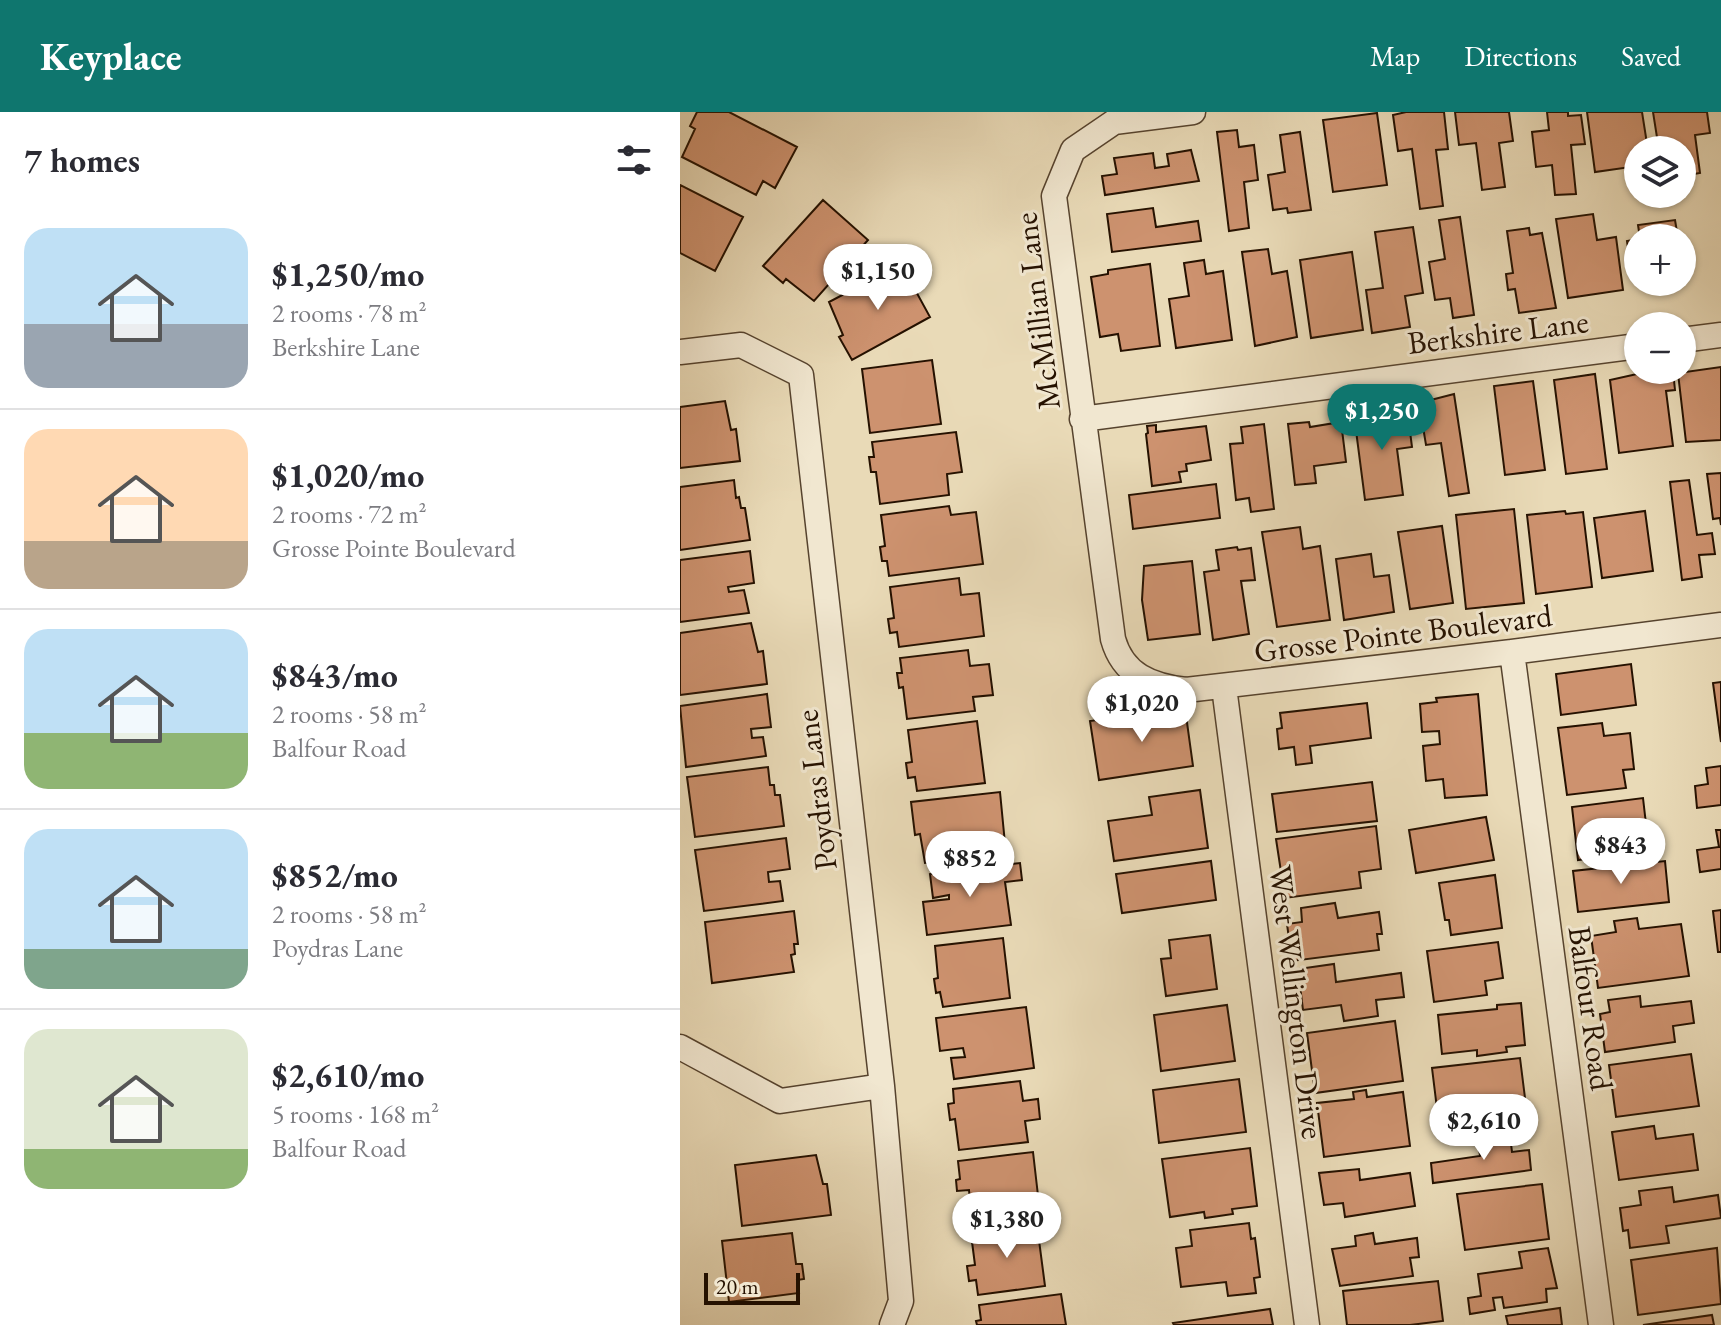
<!DOCTYPE html>
<html lang="en">
<head>
<meta charset="utf-8">
<style>
  body { margin:0; font-family:"EB Garamond",serif; background:#f2f2f3; color:#2b2b33; height:100vh; display:flex; flex-direction:column; font-size:30px; white-space:nowrap }
  * { box-sizing:border-box; margin:0 }
  p { font-size:26px; color:#7c7c81 }
  .icon { flex:none; width:44px; height:44px; fill:none; stroke:currentColor; stroke-width:2; stroke-linecap:round; stroke-linejoin:round }
  .map { position:relative; flex:1; overflow:hidden }
  .details { display:flex; flex-direction:column; background:#fff; width:680px }
  .details>* { flex:none }
  .tools { position:absolute; left:944px; top:24px; display:grid; gap:16px }
  .tools a { display:grid; place-items:center; width:72px; height:72px; border-radius:50%; background:#fff; box-shadow:0 2px 6px #0004; font-size:40px }
  .scale { position:absolute; left:24px; bottom:20px; width:96px; box-sizing:border-box; padding-left:8px; border:4px solid #251100; border-top:0; font-size:22px; line-height:28px; white-space:nowrap; color:#251100; -webkit-text-stroke:6px #f1e7d0; paint-order:stroke }
  .price { position:absolute; translate:-50% -68px; padding:0 18px; border-radius:28px; background:#fff; color:#222; font-size:26px; line-height:52px; filter:drop-shadow(0 2px 4px #0008) }
  .price::after { content:''; position:absolute; left:50%; top:48px; width:24px; height:18px; margin-left:-12px; background:inherit; clip-path:polygon(0 0,100% 0,50% 100%) }
  .price.on { background:#0f766e; color:#fff }
  ul { padding:0; list-style:none }
  li { display:flex; align-items:center; gap:24px; height:200px; padding:0 24px }
  li+li { border-top:2px solid #e1e1e2 }
  li span { display:grid; place-items:center; flex:none; width:224px; height:160px; border-radius:24px; color:#555 }
  li>.icon { margin-inline-start:auto }
  span .icon { width:96px; height:96px; fill:#fffc; stroke-width:1 }
  li b { font-size:34px }
  h2 { display:flex; justify-content:space-between; align-items:center; height:96px; padding:0 24px; font-size:34px }
  header { display:flex; align-items:center; gap:48px; box-sizing:border-box; height:112px; padding:0 40px; background:#0f766e; color:#fff }
  header strong { font-size:38px }
  nav { display:flex; gap:44px; margin-inline-start:auto; font-size:28px }
  main { display:flex; flex:1; min-height:0 }
  .map>svg:first-child { display:block }
  .building { fill:#cd926f; stroke:#251100; stroke-width:2 }
  .lines { fill:none; stroke-linecap:round; stroke-linejoin:round }
  .minor-casing { stroke:#56432e; stroke-width:27 }
  .minor { stroke:#f1e7d0; stroke-width:24 }
  .labels { text-anchor:middle; stroke-width:6; stroke-linejoin:round; paint-order:stroke }
  .street-label { font-size:32px; fill:#251100; stroke:#f1e7d0 }
</style>
</head>
<body>
<header>
<strong>Keyplace</strong>
<nav><a>Map</a><a>Directions</a><a>Saved</a></nav>
</header>
<main>
<section class="details">
<h2>7 homes<svg class="icon" aria-label="filters" viewBox="0 0 24 24"><path d="M4 7h16M4 17h16"/><circle cx="9" cy="7" r="2"/><circle cx="15" cy="17" r="2"/></svg></h2>
<ul>
<li><span style="background:linear-gradient(#bfe0f5 60%,#9aa5b1 0)"><svg class="icon" aria-label="home" viewBox="0 0 24 24"><path d="M3 11l9-7 9 7M6 9v11h12V9"/></svg></span><div><b>$1,250/mo</b><p>2 rooms · 78 m²</p><p>Berkshire Lane</p></div></li>
<li><span style="background:linear-gradient(#ffd9b3 70%,#b9a48a 0)"><svg class="icon" aria-label="home" viewBox="0 0 24 24"><path d="M3 11l9-7 9 7M6 9v11h12V9"/></svg></span><div><b>$1,020/mo</b><p>2 rooms · 72 m²</p><p>Grosse Pointe Boulevard</p></div></li>
<li><span style="background:linear-gradient(#bfe0f5 65%,#8fb573 0)"><svg class="icon" aria-label="home" viewBox="0 0 24 24"><path d="M3 11l9-7 9 7M6 9v11h12V9"/></svg></span><div><b>$843/mo</b><p>2 rooms · 58 m²</p><p>Balfour Road</p></div></li>
<li><span style="background:linear-gradient(#bfe0f5 75%,#7fa58c 0)"><svg class="icon" aria-label="home" viewBox="0 0 24 24"><path d="M3 11l9-7 9 7M6 9v11h12V9"/></svg></span><div><b>$852/mo</b><p>2 rooms · 58 m²</p><p>Poydras Lane</p></div></li>
<li><span style="background:linear-gradient(#dfe7d0 75%,#8fb573 0)"><svg class="icon" aria-label="home" viewBox="0 0 24 24"><path d="M3 11l9-7 9 7M6 9v11h12V9"/></svg></span><div><b>$2,610/mo</b><p>5 rooms · 168 m²</p><p>Balfour Road</p></div></li>
</ul>
</section>
<div class="map">
<svg width="1041" height="1213" viewBox="0 0 1041 1213">
  <rect width="100%" height="100%" fill="#e9dab7"/>
  <filter id="stains"><feTurbulence type="fractalNoise" baseFrequency=".0025" numOctaves="4"/><feColorMatrix values="0 0 0 0 .2 0 0 0 0 .09 0 0 0 0 .02 0 0 0 .5 -.17"/></filter>
  <radialGradient id="worn" r=".72"><stop offset=".6" stop-color="#630" stop-opacity="0"/><stop offset="1" stop-color="#630" stop-opacity=".3"/></radialGradient>
  <path class="building" d="M17,0H49L117,35L95,76L83,69L76,83L2,45L15,17L10,14Z
    M726,0H764L768,37L756,38L763,94L740,97L732,37L718,39L713,3Z
    M775,0H829L833,29L819,31L825,75L802,78L796,31L779,33Z
    M867,0H888V4L901,3L905,32L891,33L896,82L875,83L872,53L856,55L852,20L869,18Z
    M907,0H962L968,38H958V54L915,60Z
    M973,0H1027L1030,21L1015,23L1020,61L1002,64V38H979Z
    M697,1L707,73L653,80L643,8Z
    M557,18L559,35L574,33L578,68L564,70L569,116L549,119L537,20Z
    M620,20L631,98L608,101L607,96L593,98L588,63L605,60L600,23Z
    M511,38L519,69L425,83L422,64L437,62L434,46L473,41L475,56L489,54L487,42Z
    M0,73L63,105L35,159L0,141Z
    M143,88L188,128L134,189L106,167L103,171L83,154Z
    M473,96L476,115L518,109L521,129L432,140L427,102Z
    M913,102L917,128L936,125L943,178L888,186L876,107Z
    M780,105L794,203L773,206L770,186L755,188L749,150L765,147L759,108Z
    M995,108L998,126H960L958,113Z
    M733,115L743,181L725,184L730,215L692,221L686,178L703,176L695,120Z
    M849,116L850,123L862,121L876,196L839,201L835,177L828,178L826,162L833,161L827,119Z
    M958,127V157L951,158L947,129Z
    M588,137L592,162L607,159L617,225L575,234L562,140Z
    M672,140L683,218L631,226L620,148Z
    M524,148L526,162L543,159L552,228L496,236L489,187L509,184L504,151Z
    M221,152L250,205L172,248L159,225L163,223L149,190Z
    M470,152L480,234L441,239L438,222L420,225L411,165L428,162V158Z
    M252,248L261,312L190,321L182,257Z
    M1041,255V328L1006,330L998,261Z
    M993,259L995,278L986,279L993,334L939,341L930,268L966,260Z
    M915,262L927,357L886,362L874,268Z
    M853,269L865,358L825,363L814,274Z
    M774,282L789,381L769,384L761,331L746,333L739,291Z
    M45,289L51,318L56,317L60,349L0,356V295Z
    M712,298L713,306L728,304L732,335L717,337L723,383L685,388L674,303Z
    M629,310L630,315L661,310L666,350L634,354L636,371L615,373L608,312Z
    M584,312L594,397L571,400L569,386L556,388L550,332L563,331L561,315Z
    M476,313V320L526,314L531,348L506,352L507,359L499,360L501,370L472,374L466,322L468,321L467,314Z
    M276,320L282,360L267,362L269,383L200,392L196,360H191L189,345H194L192,330Z
    M1041,361V413L1040,406L1033,407L1027,362Z
    M54,368L56,386L59,385L61,396H65L70,428L0,438V375Z
    M1009,368L1017,423L1032,421L1035,442L1019,443L1022,465L1002,468L990,370Z
    M536,372L540,406L453,417L449,383Z
    M269,394L271,403L296,400L303,452L209,464L207,449H202L200,435L205,434L201,403Z
    M834,397L844,491L786,497L776,403Z
    M885,399L886,402L903,400L912,475L856,482L847,403Z
    M965,399L973,459L922,466L914,406Z
    M762,414L773,491L730,497L718,420Z
    M620,415L623,437L640,434L650,508L597,515L582,420Z
    M557,435L558,438L571,436L575,468L561,469L569,522L533,528L524,460L539,458L536,438Z
    M70,439L74,471L48,475L49,480L64,478L69,501L0,510V448Z
    M691,442L694,465L709,463L714,500L664,508L656,447Z
    M512,449L520,522L468,528L462,488L464,454Z
    M279,466L281,483L299,481L304,524L219,535L217,520L210,521L208,507L214,506L210,475Z
    M71,511L78,540L83,539L87,572L0,583V521Z
    M288,538L290,554L309,552L313,583L293,585L295,599L227,607L223,575L219,576L217,561H222L220,546Z
    M951,552L956,593L881,603L876,562Z
    M1041,570V630L1033,571Z
    M87,582L91,615L71,617L72,626L83,625L86,644L6,655L0,594Z
    M798,582L807,683L765,686L763,667L746,669L743,634L760,632L759,619L742,620L740,592L757,590L756,586Z
    M687,591L691,626L630,634L632,651L616,653L614,635L599,637L597,617L602,616L600,601Z
    M505,596L513,654L419,668L410,609Z
    M297,609L305,671L237,679L235,665L228,666L226,651L232,650L228,618Z
    M922,611L924,624L950,621L954,657L943,658L946,676L887,683L878,616Z
    M1041,654V693L1017,696L1015,674L1028,672L1026,656Z
    M88,655L90,673H94L95,683H100L104,714L15,725L7,665Z
    M692,670L697,709L597,720L592,682Z
    M520,678L528,736L434,749L428,709L472,703L469,685Z
    M320,680L326,742L245,751L240,722L235,723L231,690Z
    M963,686L967,721L926,726L928,744L898,748L892,695Z
    M806,705L814,748L736,761L729,718Z
    M696,714L701,757L679,760L681,776L605,786L596,727Z
    M1036,718H1041V757L1020,760L1017,738L1039,735Z
    M106,726L110,757L88,760L89,770L100,769L103,789L24,799L15,738Z
    M531,749L536,788L442,801L436,762Z
    M985,749L989,790L898,800L893,759Z
    M340,751L342,768L325,770L331,813L247,823L243,790L269,787V783L253,786L250,762Z
    M815,763L822,816L771,823L769,808H765L759,771Z
    M655,791L658,806L699,800L702,822H697L699,838L612,849L607,812L622,810L621,796Z
    M1041,798V840H1038L1033,799Z
    M114,799L118,832H114L115,842L111,843L114,860L32,871L25,810Z
    M957,806L959,817L1001,812L1009,864L918,876L911,824L936,820L934,809Z
    M530,823L537,877L486,884L481,847L491,846L489,828Z
    M323,826L330,886L263,895L260,880L256,881L254,867L258,866L255,834Z
    M818,830L823,866L805,869L807,883L754,890L747,839Z
    M654,852L656,870L721,861L724,885L696,888L698,904L664,909L661,893L623,898L618,857Z
    M960,884L961,895L1011,889L1014,911L993,914L995,930L925,940L920,902L930,900L928,888Z
    M841,891L845,933L826,935L827,940L797,944V938L762,942L758,903L817,897V893Z
    M547,893L555,949L481,959L474,903Z
    M346,895L354,956L274,967L271,946L285,945L283,936L260,939L256,906Z
    M715,909L723,969L635,981L627,921Z
    M1011,942L1019,994L936,1005L929,953Z
    M840,946L847,1002L759,1013L752,956Z
    M559,967L566,1020L479,1031L473,978Z
    M340,969L343,989L358,987L360,1007L345,1009L348,1030L279,1038L275,1007L270,1008L268,992L274,991L273,977Z
    M686,978L687,985L723,980L730,1034L644,1045L637,991L674,987L673,980Z
    M974,1014L976,1027L1013,1022L1018,1058L939,1068L932,1020Z
    M830,1023L832,1040L849,1038L851,1058L753,1071L751,1051L800,1044L798,1027Z
    M570,1036L577,1094L552,1097L553,1102L525,1106L524,1100L490,1105L482,1047Z
    M353,1040L360,1101L292,1109L289,1078L277,1079L276,1068L280,1067L278,1049Z
    M136,1043L143,1072H147L151,1103L62,1114L55,1053Z
    M679,1057L680,1068L730,1061L735,1094L665,1105L663,1091L644,1093L639,1061Z
    M862,1072L869,1127L785,1138L777,1082Z
    M992,1075L994,1090L1038,1083L1041,1106L986,1114L989,1131L950,1136L948,1118L943,1119L940,1096L961,1093L959,1079Z
    M569,1111L571,1127L575,1126L580,1165L574,1166L576,1181L548,1184L546,1170L501,1175L496,1136L512,1134L510,1118Z
    M357,1113L365,1174L298,1183L296,1168L289,1169L287,1154L295,1153L291,1122Z
    M112,1121L116,1152H122L124,1167L117,1168L119,1181L49,1190L42,1129Z
    M693,1121L695,1132L737,1126L739,1145L730,1146L733,1164L660,1174L652,1137L676,1134L675,1124Z
    M868,1136L877,1176L866,1177L867,1190L824,1196L822,1185L813,1186L815,1198L790,1202L788,1186L801,1184L798,1162L842,1156L839,1140Z
    M1037,1136L1041,1192L958,1203L951,1148Z
    M758,1169L763,1209L730,1213H667L663,1179Z
    M381,1182L386,1213H297L296,1209L301,1208L299,1193Z
    M880,1196L882,1213H828L826,1204Z
    M590,1197L593,1213H494L493,1211Z
    M1032,1203L1034,1213H963Z"/>
  <g class="lines">
    <g class="minor-casing">
      <path id="minor" d="M513,0L434,10L393,38L374,84L433,527C443,563 471,574 506,578L832,540L1041,513
        M1002,228L1041,223
        M0,240L61,233L121,263L202,974L221,1189L212,1213
        M402,307L958,234
        M832,540L921,1213
        M544,575L627,1213
        M0,935L100,989L202,974"/>
    </g>
    <use href="#minor" class="minor"/>
  </g>
  <g class="labels">
    <g class="street-label">
      <text transform="translate(357 199) rotate(-97)" y="11">McMillian Lane</text>
      <text transform="translate(818 220) rotate(-7)" y="11">Berkshire Lane</text>
      <text transform="translate(723 521) rotate(-7)" y="11">Grosse Pointe Boulevard</text>
      <text transform="translate(136 678) rotate(-97)" y="11">Poydras Lane</text>
      <text transform="translate(617 890) rotate(83)" y="11">West Wellington Drive</text>
      <text transform="translate(911 896) rotate(82)" y="11">Balfour Road</text>
    </g>
  </g>
  <rect width="100%" height="100%" filter="url(#stains)"/>
  <rect width="100%" height="100%" fill="url(#worn)"/>
</svg>
<div class="tools">
<a><svg class="icon" aria-label="layers" viewBox="0 0 24 24"><path d="M12 4l9 5-9 5-9-5zM3 14l9 5 9-5"/></svg></a>
<a>+</a>
<a>−</a>
</div>
<div class="scale">20 m</div>
<b class="price" style="left:198px;top:200px">$1,150</b>
<b class="price on" style="left:702px;top:340px">$1,250</b>
<b class="price" style="left:462px;top:632px">$1,020</b>
<b class="price" style="left:941px;top:774px">$843</b>
<b class="price" style="left:290px;top:787px">$852</b>
<b class="price" style="left:804px;top:1050px">$2,610</b>
<b class="price" style="left:327px;top:1148px">$1,380</b>
</div>
</main>
</body>
</html>
